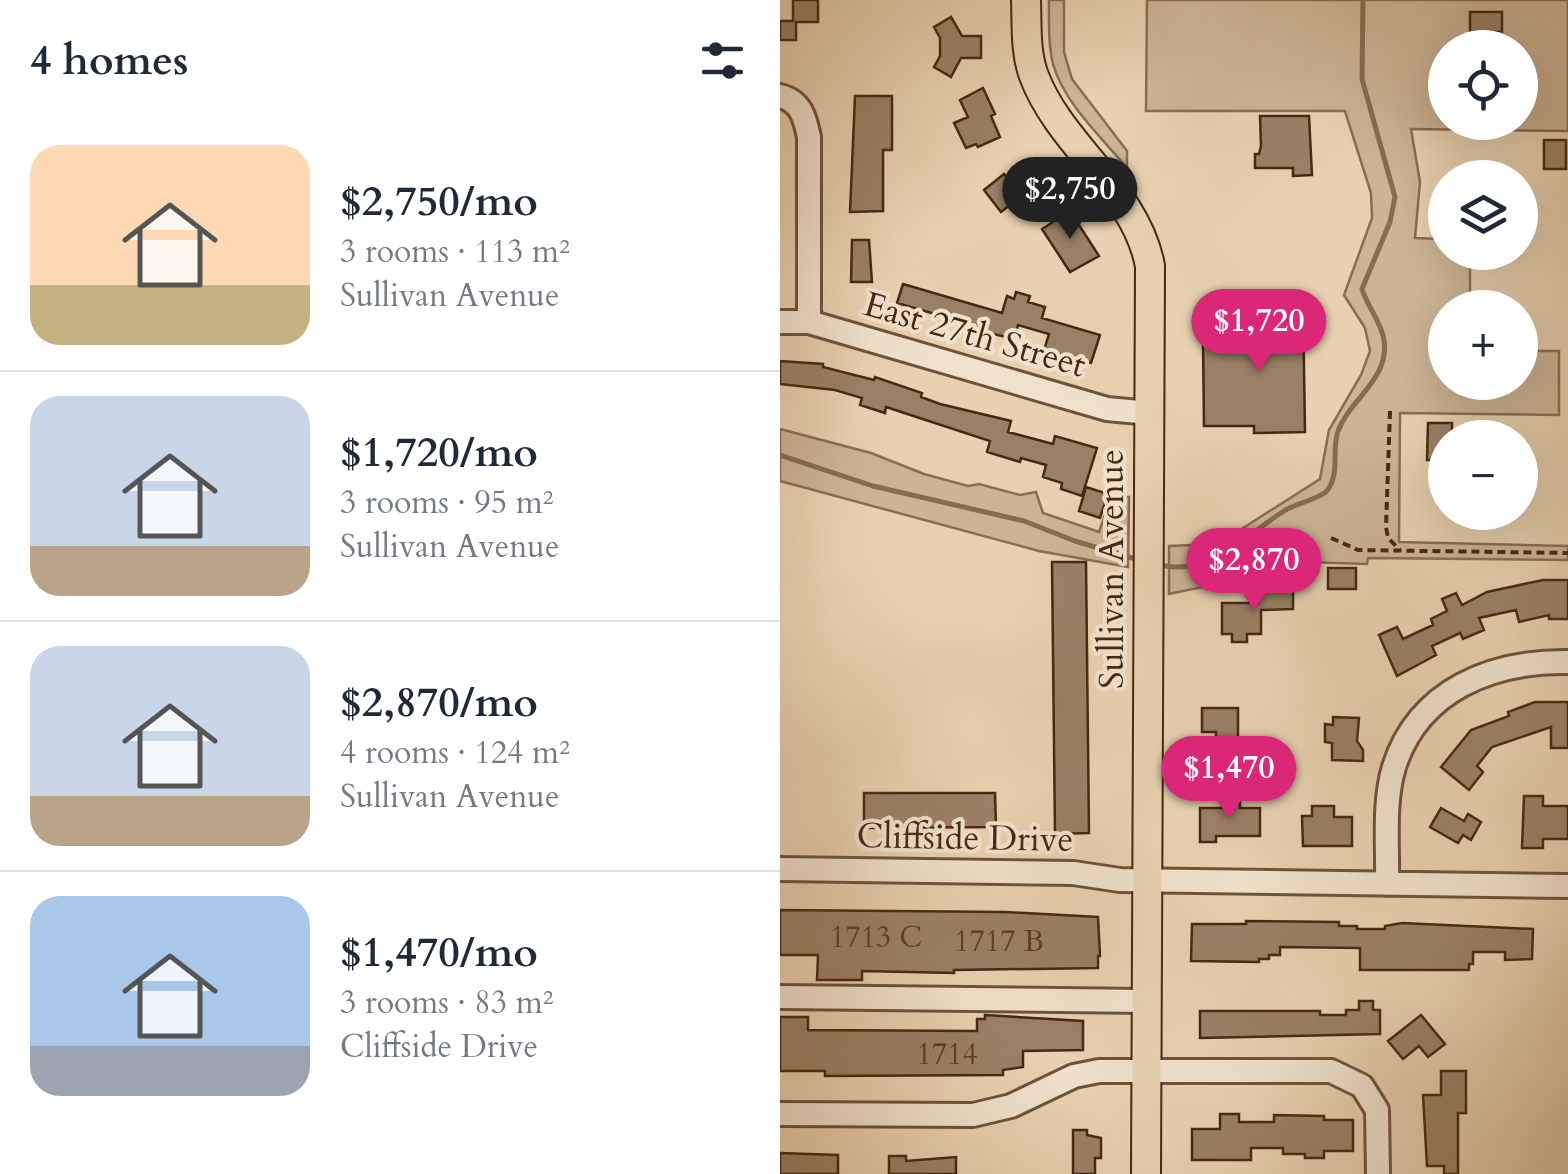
<!DOCTYPE html>
<html lang="en">
<head>
<meta charset="utf-8">
<style>
  body { margin:0; font-family:Cardo,serif; background:#f6f6f7; color:#1f2937; height:100vh; display:flex; flex-direction:column; font-size:38px; white-space:nowrap }
  * { box-sizing:border-box; margin:0 }
  p { font-size:32px; color:#747a83 }
  .icon { flex:none; width:55px; height:55px; fill:none; stroke:currentColor; stroke-width:2; stroke-linecap:round; stroke-linejoin:round }
  .map { position:relative; flex:1; overflow:hidden }
  .drawer { display:flex; flex-direction:column; background:#fff; width:780px }
  .drawer>* { flex:none }
  .buttons { position:absolute; left:648px; top:30px; display:grid; gap:20px }
  .buttons a { display:grid; place-items:center; width:110px; height:110px; border-radius:50%; background:#fff; box-shadow:0 10px 40px #0002; font-size:50px }
  .price { position:absolute; translate:-50% -85px; padding:0 22px; border-radius:35px; background:#db2777; color:#fff; font-size:32px; line-height:65px; filter:drop-shadow(0 2px 5px #0008) }
  .price::after { content:''; position:absolute; left:50%; top:60px; width:30px; height:22px; margin-left:-15px; background:inherit; clip-path:polygon(0 0,100% 0,50% 100%) }
  .price.current { background:#222; color:#fff }
  ul { padding:0; list-style:none }
  li { display:flex; align-items:center; gap:30px; height:250px; padding:0 30px }
  li+li { border-top:2px solid #e0e1e3 }
  li span { display:grid; place-items:center; flex:none; width:280px; height:200px; border-radius:30px; color:#555 }
  li>.icon { margin-inline-start:auto }
  span .icon { width:120px; height:120px; fill:#fffc; stroke-width:1 }
  li b { font-size:42px }
  h2 { display:flex; justify-content:space-between; align-items:center; height:120px; padding:0 30px; font-size:42px }
  main { display:flex; flex:1; min-height:0 }
  .map>svg:first-child { display:block }
  .green { fill:#ccb495; stroke:#896e54; stroke-width:2.5; fill-rule:evenodd }
  .lines { fill:none; stroke-linecap:round; stroke-linejoin:round }
  .stream { stroke:#866c51; stroke-width:5 }
  .building { fill:#9a8065; stroke:#462913; stroke-width:2.5 }
  .minor-casing { stroke:#6e533a; stroke-width:28 }
  .major-casing { stroke:#462913; stroke-width:32 }
  .path { stroke:#462913; stroke-width:4; stroke-dasharray:8 5; stroke-linecap:butt }
  .minor { stroke:#f0e1cc; stroke-width:22 }
  .major { stroke:#e8d1b0; stroke-width:28 }
  .labels { text-anchor:middle; stroke-width:8; stroke-linejoin:round; paint-order:stroke }
  .number-label { font-size:30px; fill:#5b3f28 }
  .street-label { font-size:35px; fill:#462913; stroke:#f0e1cc }
</style>
</head>
<body>
<main>
<section class="drawer">
<h2>4 homes<svg class="icon" aria-label="filters" viewBox="0 0 24 24"><path d="M4 7h16M4 17h16"/><circle cx="9" cy="7" r="2"/><circle cx="15" cy="17" r="2"/></svg></h2>
<ul>
<li><span style="background:linear-gradient(#ffd9b3 70%,#c2b280 0)"><svg class="icon" aria-label="home" viewBox="0 0 24 24"><path d="M3 11l9-7 9 7M6 9v11h12V9"/></svg></span><div><b>$2,750/mo</b><p>3 rooms · 113 m²</p><p>Sullivan Avenue</p></div></li>
<li><span style="background:linear-gradient(#c9d6e8 75%,#b9a48a 0)"><svg class="icon" aria-label="home" viewBox="0 0 24 24"><path d="M3 11l9-7 9 7M6 9v11h12V9"/></svg></span><div><b>$1,720/mo</b><p>3 rooms · 95 m²</p><p>Sullivan Avenue</p></div></li>
<li><span style="background:linear-gradient(#c9d6e8 75%,#b9a48a 0)"><svg class="icon" aria-label="home" viewBox="0 0 24 24"><path d="M3 11l9-7 9 7M6 9v11h12V9"/></svg></span><div><b>$2,870/mo</b><p>4 rooms · 124 m²</p><p>Sullivan Avenue</p></div></li>
<li><span style="background:linear-gradient(#a9c7e8 75%,#9aa5b1 0)"><svg class="icon" aria-label="home" viewBox="0 0 24 24"><path d="M3 11l9-7 9 7M6 9v11h12V9"/></svg></span><div><b>$1,470/mo</b><p>3 rooms · 83 m²</p><p>Cliffside Drive</p></div></li>
</ul>
</section>
<div class="map">
<svg width="788" height="1174" viewBox="0 0 788 1174">
  <rect width="100%" height="100%" fill="#e8d1b0"/>
  <filter id="stains"><feTurbulence type="fractalNoise" baseFrequency=".002" numOctaves="4"/><feColorMatrix values="0 0 0 0 .2 0 0 0 0 .09 0 0 0 0 .02 0 0 0 .5 -.17"/></filter>
  <radialGradient id="worn" r=".72"><stop offset=".6" stop-color="#630" stop-opacity="0"/><stop offset="1" stop-color="#630" stop-opacity=".3"/></radialGradient>
  <path class="green" d="M269,0H284V52L292,79L347,151V168C322,138 284,103 273,64C268,43 269,21 269,0Z
    M367,0H788V131L631,129L640,182L635,238L665,239V252L690,253V307L665,308V382H740V351H779V415L620,413L619,542L788,546V560L588,558L587,564L462,560L447,582L389,594V546L438,544L540,479L549,430L581,375L590,351L585,328L564,295L592,218L591,193L565,111H366ZM665,48H740V122H665Z
    M0,429L91,453L144,474L188,486L199,484L240,495L256,492L263,513L319,532L331,497H349L348,567L259,551L0,481Z"/>
  <g class="lines">
    <path class="stream" d="M0,455L93,486L244,521L295,541L359,560
      M380,565C428,577 466,535 504,511C517,503 533,501 546,492C561,474 551,452 558,431C570,399 610,379 604,340C602,323 587,306 582,289L610,222L615,197L582,79L583,0"/>
  </g>
  <path class="building" d="M13,0H38V22H16V40H0V21H13Z
    M690,12H722V32H690Z
    M171,17L182,36H201V58H181L171,77L154,67L160,56V38L154,27Z
    M203,88L215,114L211,116L220,137L198,147L196,144L186,148L174,123L188,117L180,100Z
    M75,96H112V150H103V211L70,212Z
    M480,116H529L532,175L513,176V168H475V154H479L481,146Z
    M764,140H786V169H764Z
    M251,169L268,190L243,210L235,201L221,212L204,190L224,174L232,184Z
    M290,211L319,256L290,272L262,229Z
    M72,240H89L92,282H71Z
    M123,284L222,313L227,296L234,299L236,292L250,296L248,302L265,307L262,318L320,335L311,363L264,350L269,334L238,325L234,339L185,327L165,317L117,303Z
    M471,304H523L525,432L474,433V426H424L423,342H471Z
    M0,361L43,364V367L94,380L95,377L142,393L141,397L160,404L231,421L228,432L273,444L275,436L317,448L302,496L281,489L282,483L263,477L266,465L241,458L240,462L207,452L210,441L106,407L105,413L80,405L82,398L55,390L0,384Z
    M648,423H672V438H665V460H647Z
    M306,487L328,494L320,518L299,511Z
    M272,562H306L309,833L275,834Z
    M548,568H576V589H548Z
    M763,580H788V619H769V615L739,622L736,610L699,618L704,630L683,639L680,633L652,646L656,655L617,676L599,635L617,627L623,639L653,625L651,619L667,611L662,599L676,593L682,605L707,592Z
    M478,588H513V609L481,610V634H467V642H452V634H442V603H478Z
    M755,702H788V748H771V727L712,747L697,766L703,772L689,790L661,767L691,730L729,716L728,712Z
    M422,708H458V762H436V732H422Z
    M553,717L579,718L577,741L583,750V761L552,760V743L545,742V724L553,725Z
    M84,793H215L216,827L84,828Z
    M744,796H763V806H788V839H763V848H742Z
    M442,798L460,799V808H480V836H436V842H420V808H442Z
    M532,806H554V817H572V846H523L522,816H532Z
    M661,808L684,821L688,814L701,822L691,840L683,835L678,843L650,827Z
    M0,910L225,912L318,917L320,956H318V968L174,970V973L82,971V980H37L38,955H0Z
    M466,921L559,922V926H577V929H605V926L622,923L753,929L752,959L725,960V952H693V964H689V970H580V948L500,947V955H489V959H479V962L411,961L412,924H466Z
    M579,1001H593V1010H600V1034L420,1038V1011H540V1015H566V1010H579Z
    M205,1015L303,1021V1050L243,1051V1067L223,1070V1075L45,1076V1071H0V1017H28V1030L197,1031V1019H205Z
    M641,1015L665,1044L648,1057L639,1046L623,1059L608,1041Z
    M661,1071H686V1113H678V1174H664V1166H647L643,1095H661Z
    M440,1114H459V1122H494V1115L544,1116V1120H573V1151H544V1158H525V1154H503V1148H471V1160H412V1129H440Z
    M293,1130H307V1135L321,1138V1158H315V1174H293Z
    M0,1153L58,1155V1174H0Z
    M109,1156H126V1161L176,1157V1174H109Z"/>
  <g class="lines">
    <g class="minor-casing">
      <path id="minor" d="M0,96C21,101 25,118 29,137V322
        M0,322H29L327,409L370,413
        M0,869L293,873L340,880L788,886
        M607,884C608,846 603,803 614,767C639,689 713,661 788,662
        M0,997L367,1001
        M0,1114L193,1115L231,1106L294,1076L319,1071H551L582,1086L597,1110L598,1174"/>
    </g>
    <g class="major-casing">
      <path id="major" d="M246,0C247,26 245,52 254,76C281,147 356,190 370,266L366,1174"/>
    </g>
    <path class="path" d="M610,411L606,527L608,538L620,550
      M551,538L578,550L788,553"/>
    <use href="#minor" class="minor"/>
    <use href="#major" class="major"/>
  </g>
  <g class="labels">
    <g class="number-label">
      <text x="96" y="947">1713 C</text>
      <text x="219" y="951">1717 B</text>
      <text x="167" y="1064">1714</text>
    </g>
    <g class="street-label">
      <text transform="translate(195 334) rotate(16)" y="12">East 27th Street</text>
      <text transform="translate(331 569) rotate(-90)" y="12">Sullivan Avenue</text>
      <text transform="translate(185 837) rotate(1)" y="12">Cliffside Drive</text>
    </g>
  </g>
  <rect width="100%" height="100%" filter="url(#stains)"/>
  <rect width="100%" height="100%" fill="url(#worn)"/>
</svg>
<div class="buttons">
<a><svg class="icon" aria-label="locate" viewBox="0 0 24 24"><circle cx="12" cy="12" r="6"/><path d="M12 2v4M12 18v4M2 12h4M18 12h4"/></svg></a>
<a><svg class="icon" aria-label="layers" viewBox="0 0 24 24"><path d="M12 4l9 5-9 5-9-5zM3 14l9 5 9-5"/></svg></a>
<a>+</a>
<a>−</a>
</div>
<b class="price current" style="left:290px;top:242px">$2,750</b>
<b class="price" style="left:479px;top:374px">$1,720</b>
<b class="price" style="left:474px;top:613px">$2,870</b>
<b class="price" style="left:449px;top:821px">$1,470</b>
</div>
</main>
</body>
</html>
